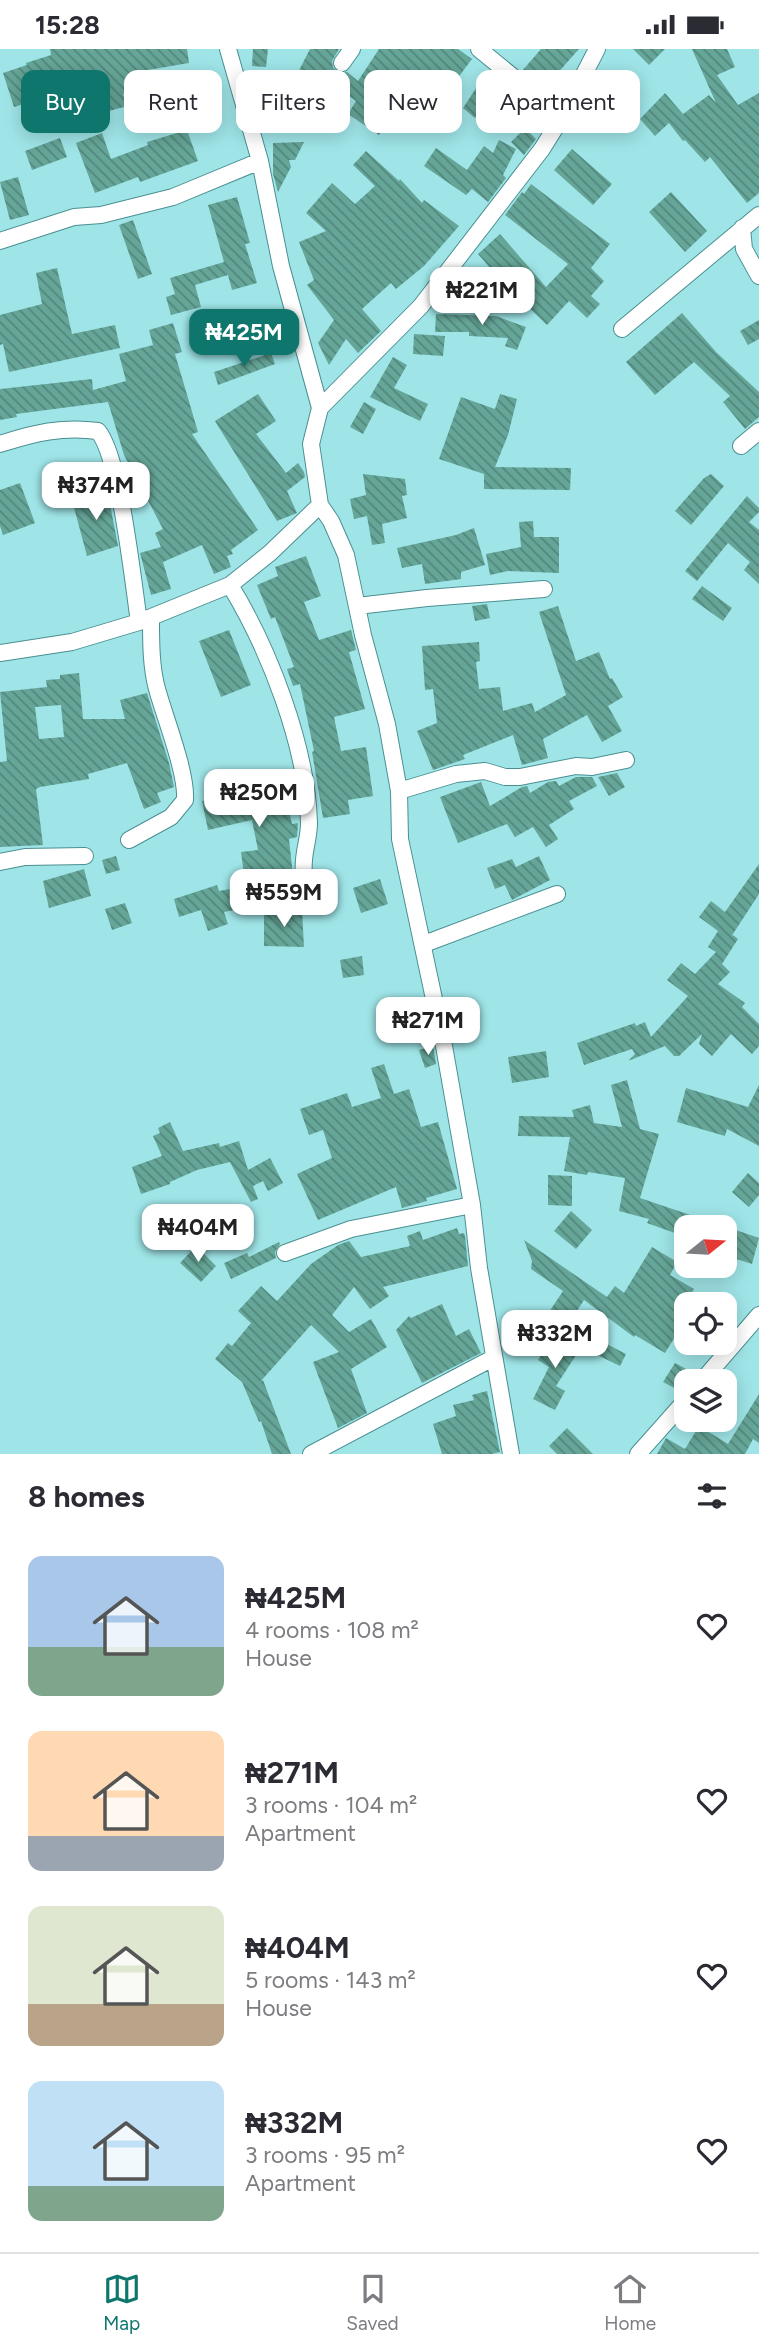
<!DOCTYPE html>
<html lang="en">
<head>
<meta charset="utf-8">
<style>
  body { margin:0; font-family:Figtree,sans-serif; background:#f7f7f7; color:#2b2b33; height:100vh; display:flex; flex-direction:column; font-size:26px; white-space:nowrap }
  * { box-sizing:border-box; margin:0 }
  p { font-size:23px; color:#7c7c81 }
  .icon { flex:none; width:38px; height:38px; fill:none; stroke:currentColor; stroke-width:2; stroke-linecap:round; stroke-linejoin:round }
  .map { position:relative; height:1405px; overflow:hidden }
  .panel { display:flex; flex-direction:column; background:#fff; flex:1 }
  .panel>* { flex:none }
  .hud { position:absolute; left:21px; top:21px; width:718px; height:63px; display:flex; gap:14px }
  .needle { width:46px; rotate:72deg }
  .buttons { position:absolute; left:674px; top:1166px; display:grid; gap:14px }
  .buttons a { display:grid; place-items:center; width:63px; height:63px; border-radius:14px; background:#fff; box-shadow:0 4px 18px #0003; font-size:35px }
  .price { position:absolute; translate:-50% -60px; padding:0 16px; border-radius:14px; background:#fff; color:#222; font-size:23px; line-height:46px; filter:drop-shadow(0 2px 4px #0008) }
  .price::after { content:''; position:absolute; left:50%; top:42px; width:21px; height:16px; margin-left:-10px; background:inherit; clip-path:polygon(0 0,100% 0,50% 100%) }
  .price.on { background:#0f766e; color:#fff }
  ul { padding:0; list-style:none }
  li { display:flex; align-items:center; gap:21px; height:175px; padding:0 28px }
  li span { display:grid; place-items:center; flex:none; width:196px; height:140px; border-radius:14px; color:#555 }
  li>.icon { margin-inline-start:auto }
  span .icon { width:84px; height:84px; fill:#fffc; stroke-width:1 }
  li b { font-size:30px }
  h2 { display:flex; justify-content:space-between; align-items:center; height:84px; padding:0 28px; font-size:30px }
  .tag { padding:0 24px; border-radius:14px; background:#fff; box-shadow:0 4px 18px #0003; font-size:24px; line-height:63px }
  .tag.on { background:#0f766e; color:#fff }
  .status { display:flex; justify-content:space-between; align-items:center; height:49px; padding:0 35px; background:#fff; direction:ltr }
  .status svg { height:19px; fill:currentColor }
  .tab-bar { display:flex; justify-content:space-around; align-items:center; height:98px; border-top:2px solid #e1e1e2; background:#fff; font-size:19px; color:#7c7c81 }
  .tab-bar a { display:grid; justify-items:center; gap:4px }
  .tab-bar .on { color:#0f766e }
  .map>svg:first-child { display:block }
  .building { fill:url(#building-back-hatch); fill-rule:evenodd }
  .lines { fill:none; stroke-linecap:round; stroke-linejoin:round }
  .minor-casing { stroke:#4a8f91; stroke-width:18 }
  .minor { stroke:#fff; stroke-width:16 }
</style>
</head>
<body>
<div class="status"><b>15:28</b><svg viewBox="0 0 49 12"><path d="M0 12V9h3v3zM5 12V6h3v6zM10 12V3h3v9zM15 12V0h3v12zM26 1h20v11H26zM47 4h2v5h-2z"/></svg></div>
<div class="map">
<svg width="759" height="1405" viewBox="0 0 759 1405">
  <defs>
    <pattern id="building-back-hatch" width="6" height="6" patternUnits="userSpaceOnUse" patternTransform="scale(1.75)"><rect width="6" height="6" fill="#66a698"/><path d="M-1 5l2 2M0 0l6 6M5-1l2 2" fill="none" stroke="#52877c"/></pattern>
  </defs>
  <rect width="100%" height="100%" fill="#9fe5e8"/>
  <path class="building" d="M50,0H187L189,14L148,21L152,39L123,45L127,57L95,66L88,44L28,59L27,54L14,58L3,24L27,16L26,14L51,6Z
    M253,0H268L266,18L252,17Z
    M310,0H339L332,12L333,19L340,24L347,23L358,32L379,0H458L472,10L445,46L424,29L388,72L379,86L348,65L356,52L334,36L323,58L296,44L299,38L292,35Z
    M541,0H579L555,27L559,31L548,43L522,22Z
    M633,0H665L649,16Z
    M692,0H727L735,18L717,26L738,56L759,44V144L747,154L710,108L705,113L685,91L683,92L669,74L655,87L640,70L665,44L683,65L709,46L716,54Z
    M488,21L538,62L525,77L491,49L475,69L463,59Z
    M525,79L536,90L524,106L511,93Z
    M187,81L198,112L140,133L138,128L95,144L76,94L102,84L111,110L148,96L147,93Z
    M60,89L67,108L32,121L25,102Z
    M499,91L516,100L503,126L506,129L488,153L472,140L466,146L424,117L436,99L467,121L484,97L493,104Z
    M304,93L295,111H289L291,118L278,143L273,125V94Z
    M572,100L612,135L593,156L554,121Z
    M366,102L399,132L400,130L422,154L424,151L459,177L424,217L396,240L391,234L362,260L381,282L358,304L346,290L329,316L318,294L334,271L307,236L314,231L299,193L326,182L306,164L332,134L355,155L375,137L353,116Z
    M18,128L29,166L10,171L0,133Z
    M531,135L610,195L591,219L604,232L591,247L600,255L587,269L569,252L547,276L505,236L478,205L500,185L546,238L568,215L505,166L522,143L524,145Z
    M671,143L707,182L685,203L649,163Z
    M237,148L250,194L245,195L257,234L232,241L228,226L195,236L201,258L171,266L166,248L175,245L170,229L224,213L208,156Z
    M133,171L152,225L138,230L119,176Z
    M57,219L72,285L115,276L120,299L9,323L3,295L0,296V266L42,255L36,224Z
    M682,264L716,303L759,343V368L745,380L723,353L730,347L694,313L655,346L626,313Z
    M436,265L496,267L526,278L517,301L505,297L508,289L469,287V283H435Z
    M759,271V290L748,296L740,282Z
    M173,274L182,303L175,305L198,383L192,385L258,481L231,501L233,505L227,507L231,518L214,525L202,496L163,513L171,540L151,546L140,504L161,498L155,484L163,480L124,406L108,353L16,365L17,368L0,371V340L92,330L93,341L126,332L119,305L153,296L149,281Z
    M414,285L445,287L443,307L413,305Z
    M271,304L275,315L218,336L214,323Z
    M393,308L407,316L394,339L428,355L420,372L370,348Z
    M258,345L276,372L256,385L286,424L298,414L304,423L305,428L287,442L297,464L277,472L215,372Z
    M500,345L517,350L508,386L495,418L571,419L570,441L484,440V425L439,410L461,348L495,360Z
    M364,353L376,360L363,385L350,378Z
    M363,425L405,430L407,446L402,447L407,469L382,475L385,494L372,496L367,467L354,470L350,450L366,446Z
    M711,425L724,437L691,476L675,462L704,429Z
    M20,434L35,474L3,486L0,477V441Z
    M107,439L118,497L87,507L72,451Z
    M747,447L759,459V463L749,473L759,481V535L744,521L750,513L728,494L697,532L685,522Z
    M533,472L534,488H559V524L508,522L490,526L486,505L521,498L519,473Z
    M474,479L485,516L461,523V530L425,535L422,515L402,519L397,499L456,486Z
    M306,507L321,547L304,553L319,591L351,581L356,601L349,603L365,660L334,668L341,702L366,698L373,747L348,751L350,765L323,769L312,703L314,702L300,635L293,637L287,620L294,618L275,568L271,570L257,536L278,527L275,518Z
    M702,537L732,559L723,572L692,550Z
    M487,555L490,569L475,572L472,557Z
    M558,557L576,612L599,603L610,630L612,629L623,648L608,657L622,682L602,693L587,666L543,690L548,709L522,716L513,686L463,706L465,710L433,721L417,682L437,674L433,640L425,641L422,597L479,593L480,612L476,613L479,640L500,638L503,662L532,654L535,663L566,646L539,563Z
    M229,581L251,636L221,648L199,592Z
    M79,624L83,670H125L120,651L147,644L169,714L174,738L157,744L161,753L144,760L127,714L88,725L89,730L40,738L36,740L43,796L0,798V713L7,712L0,643L47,638L46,631L60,630V626ZM61,656L64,688L39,690L35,658Z
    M617,724L625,738L609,747L598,728Z
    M576,728H592L597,737L569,752L574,760L549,776L558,790L546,798L533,778L515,788L507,775L458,794L440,748L481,733L490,757L522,738L527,737L530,744L548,733L556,732L559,737Z
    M283,734L292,775L298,774L297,788L289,790L293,827L245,833L241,803L258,801L252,771L208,781L202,752Z
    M116,807L120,821L106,825L102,811Z
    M539,807L550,831L512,851L505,836L495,840L487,819L512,810L516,818Z
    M759,815V845L731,888L733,886L738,890L722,915L730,923L718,935L745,954L742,958L759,975V997L752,1005L731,985L712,1007L699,995L702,985L679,1007H674L665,997L628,1012L635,1005L632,1000L584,1016L577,994L635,974L636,977L645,973L651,988L688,947L667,931L681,914L695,925L716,903L708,898L718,882L699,868L711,852L725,863Z
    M84,820L91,847L49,859L43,832Z
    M380,830L388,855L361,864L353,839Z
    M217,836L219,842L246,837L250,858L224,863L228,875L208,882L201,861L179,868L174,850Z
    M125,854L132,874L112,881L105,860Z
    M302,861L304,898L264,897V862Z
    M362,907L364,926L343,929L340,911Z
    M433,997L436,1015L425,1019L419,1001Z
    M546,1002L549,1028L512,1034L508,1008Z
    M384,1015L394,1045L409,1040L421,1078L438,1073L457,1140L426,1149L427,1152L402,1159L396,1138L318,1171L297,1125L332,1109L323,1081L309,1086L300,1060L347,1044L352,1058L381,1049L371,1019Z
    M627,1031L640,1080L659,1085L640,1149L717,1175V1178H686V1188L647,1174L649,1170L619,1162L625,1129L588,1123L587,1126L564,1122L570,1088L518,1087L519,1067L574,1068L572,1061L590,1056L594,1074L622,1078L611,1036Z
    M759,1036V1097L727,1080L725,1087L677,1073L686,1039L748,1058Z
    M170,1073L183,1102L219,1094L220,1098L239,1092L248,1121L270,1109L283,1134L268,1142L263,1132L253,1137L258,1150L251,1153L230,1113L197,1121L170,1133V1135L141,1145L132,1118L162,1107L153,1087L160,1084L158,1079Z
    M748,1124L759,1134V1146L749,1158L732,1143Z
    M548,1126L572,1127V1157L548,1156Z
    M571,1162L592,1181L576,1200L554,1182Z
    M724,1177L759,1189L752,1215L724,1206Z
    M457,1179L459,1185L464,1184L465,1187L468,1217L383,1238L389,1247L370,1260L354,1238L332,1266L349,1283L371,1270L387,1298L351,1320L367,1364L338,1379L313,1313L339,1303L311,1276L260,1333L263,1331L291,1405H272L261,1372L259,1373L242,1333L215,1310L228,1294L232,1297L251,1274L238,1262L261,1237L277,1252L311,1215L338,1196L349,1192L361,1208L410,1197L407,1187L420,1182L423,1191Z
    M524,1191L607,1248L615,1237L624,1244L652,1198L677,1213L670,1226L694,1240L674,1274L681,1278L665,1304L635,1286L634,1288L584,1251L564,1282L545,1269L563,1242L531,1220L532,1212Z
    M279,1193L280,1195L275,1203L276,1209L231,1230L224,1214L247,1204L249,1208Z
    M196,1197L216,1217L201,1233L180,1214Z
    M442,1255L456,1287L469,1280L481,1304L422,1334L396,1281L409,1267L411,1269Z
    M555,1284L580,1300L556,1337L565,1342L555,1361L533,1350L549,1318L538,1311Z
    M597,1290L626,1305L620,1317L591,1303Z
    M675,1314L688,1321L678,1341L663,1333Z
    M487,1342L500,1403L492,1405H442L433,1375L456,1367L453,1356L474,1351L472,1346Z
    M759,1345V1394L753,1390L745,1405H657L666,1389L685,1400L699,1377L728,1395Z
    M567,1379L593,1405H557L549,1397Z"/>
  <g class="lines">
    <g class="minor-casing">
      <path id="minor" d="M228,0L260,112L281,217L320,359L311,395L320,456L331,472L346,506L363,586L387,675L399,742L400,790L444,997L472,1156L479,1219L511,1405
        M479,0L562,68
        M342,14L352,0
        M742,179L744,200L759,227
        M0,192L74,168L101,166L173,148L260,112
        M622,280L759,166
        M320,359L421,257L542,100L562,68L597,0
        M0,395C34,384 63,377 98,382C120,408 133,533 139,573
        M741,397L759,382
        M230,536C269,600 307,697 309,774C309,787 305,798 304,811C303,821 304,832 304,843
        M357,557L427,549L544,540
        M0,604L72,593L139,573L230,536L270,504L320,456
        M399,742L456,725L485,722L505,728H520L576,717L592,718L626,711
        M129,791L171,768L185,751C187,724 165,669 157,640C151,618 151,593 151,570
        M0,813L25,808L85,807
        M424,895L557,845
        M285,1204L351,1180L472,1156
        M702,1332L759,1266
        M311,1405L493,1309
        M638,1405L686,1351"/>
    </g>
    <use href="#minor" class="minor"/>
  </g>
</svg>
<div class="buttons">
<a><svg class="needle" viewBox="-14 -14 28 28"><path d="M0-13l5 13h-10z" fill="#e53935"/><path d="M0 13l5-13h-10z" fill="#7c7c81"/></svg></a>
<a><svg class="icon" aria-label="locate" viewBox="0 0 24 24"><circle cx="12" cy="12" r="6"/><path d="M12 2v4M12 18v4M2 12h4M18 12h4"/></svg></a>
<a><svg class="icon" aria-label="layers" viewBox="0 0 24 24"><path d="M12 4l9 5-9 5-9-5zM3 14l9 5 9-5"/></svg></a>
</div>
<b class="price" style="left:482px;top:278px">₦221M</b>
<b class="price on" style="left:244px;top:320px">₦425M</b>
<b class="price" style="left:96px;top:473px">₦374M</b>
<b class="price" style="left:259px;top:780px">₦250M</b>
<b class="price" style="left:284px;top:880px">₦559M</b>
<b class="price" style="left:428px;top:1008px">₦271M</b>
<b class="price" style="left:198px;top:1215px">₦404M</b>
<b class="price" style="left:555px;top:1321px">₦332M</b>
<div class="hud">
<a class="tag on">Buy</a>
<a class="tag">Rent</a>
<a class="tag">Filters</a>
<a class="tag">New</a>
<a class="tag">Apartment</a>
</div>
</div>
<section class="panel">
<h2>8 homes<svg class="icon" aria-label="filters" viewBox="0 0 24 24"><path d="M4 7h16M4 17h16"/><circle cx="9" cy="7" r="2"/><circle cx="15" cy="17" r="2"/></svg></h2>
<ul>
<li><span style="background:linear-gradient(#a9c7e8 65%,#7fa58c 0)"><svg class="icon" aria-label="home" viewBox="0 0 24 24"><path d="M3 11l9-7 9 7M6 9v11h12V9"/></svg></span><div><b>₦425M</b><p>4 rooms · 108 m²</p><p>House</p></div><svg class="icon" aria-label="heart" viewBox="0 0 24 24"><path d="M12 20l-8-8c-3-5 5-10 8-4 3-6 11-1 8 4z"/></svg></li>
<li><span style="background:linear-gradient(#ffd9b3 75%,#9aa5b1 0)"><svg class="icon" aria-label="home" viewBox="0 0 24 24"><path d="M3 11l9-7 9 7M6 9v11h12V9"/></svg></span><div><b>₦271M</b><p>3 rooms · 104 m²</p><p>Apartment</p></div><svg class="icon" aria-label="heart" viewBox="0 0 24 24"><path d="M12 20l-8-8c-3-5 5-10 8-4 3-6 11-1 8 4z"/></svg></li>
<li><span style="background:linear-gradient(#dfe7d0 70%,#b9a48a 0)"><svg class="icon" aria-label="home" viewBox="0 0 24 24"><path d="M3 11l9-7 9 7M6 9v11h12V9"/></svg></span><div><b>₦404M</b><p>5 rooms · 143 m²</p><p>House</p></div><svg class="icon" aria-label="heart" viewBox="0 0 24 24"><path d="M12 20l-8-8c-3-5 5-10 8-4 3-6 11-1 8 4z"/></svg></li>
<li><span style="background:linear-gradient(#bfe0f5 75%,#7fa58c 0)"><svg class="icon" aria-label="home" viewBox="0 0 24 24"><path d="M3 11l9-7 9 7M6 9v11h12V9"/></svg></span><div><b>₦332M</b><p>3 rooms · 95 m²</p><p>Apartment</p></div><svg class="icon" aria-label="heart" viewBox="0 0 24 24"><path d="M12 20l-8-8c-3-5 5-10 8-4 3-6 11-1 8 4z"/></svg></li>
</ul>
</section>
<nav class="tab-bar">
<a class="on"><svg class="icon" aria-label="map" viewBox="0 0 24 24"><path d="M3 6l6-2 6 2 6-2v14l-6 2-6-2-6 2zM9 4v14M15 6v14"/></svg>Map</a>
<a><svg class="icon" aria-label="saved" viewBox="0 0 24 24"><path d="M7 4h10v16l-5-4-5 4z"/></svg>Saved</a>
<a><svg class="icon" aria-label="home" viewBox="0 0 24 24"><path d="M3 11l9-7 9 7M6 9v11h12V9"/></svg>Home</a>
</nav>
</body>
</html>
